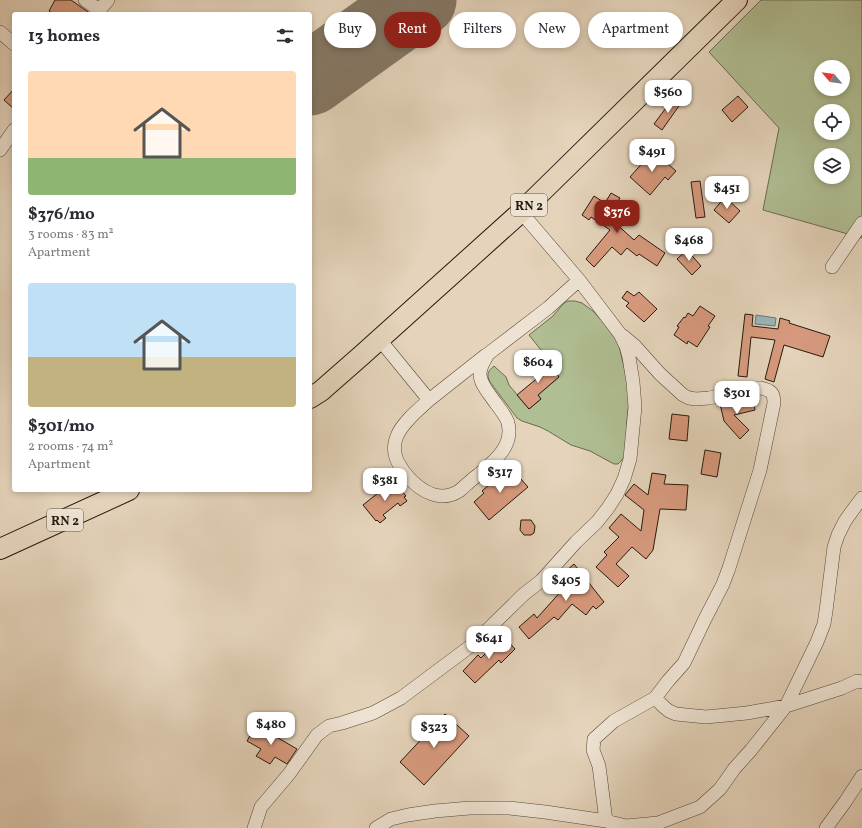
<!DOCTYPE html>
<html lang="en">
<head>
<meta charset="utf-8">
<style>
  body { margin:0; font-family:Vollkorn,serif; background:#f7f7f7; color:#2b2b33; height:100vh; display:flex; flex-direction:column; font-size:15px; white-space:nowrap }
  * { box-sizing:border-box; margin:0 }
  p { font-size:13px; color:#7c7c81 }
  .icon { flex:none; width:22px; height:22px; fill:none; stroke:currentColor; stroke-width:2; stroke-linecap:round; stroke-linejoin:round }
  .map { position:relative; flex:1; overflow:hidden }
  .drawer { position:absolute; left:12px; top:12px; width:300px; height:480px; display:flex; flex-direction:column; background:#fff; border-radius:4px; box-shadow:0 2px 6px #0003 }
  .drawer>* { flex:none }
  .banner { position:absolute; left:324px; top:12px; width:380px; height:36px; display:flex; gap:8px }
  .needle { width:26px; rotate:299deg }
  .tools { position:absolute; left:814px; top:60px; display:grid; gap:8px }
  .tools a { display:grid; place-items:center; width:36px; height:36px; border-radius:50%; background:#fff; box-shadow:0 2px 6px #0003; font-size:20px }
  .price { position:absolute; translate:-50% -34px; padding:0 9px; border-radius:8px; background:#fff; color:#222; font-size:13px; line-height:26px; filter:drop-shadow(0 1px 2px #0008) }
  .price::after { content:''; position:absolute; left:50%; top:24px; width:12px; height:9px; margin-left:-6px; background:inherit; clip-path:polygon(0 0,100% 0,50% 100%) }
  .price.active { background:#8f2418; color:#fff }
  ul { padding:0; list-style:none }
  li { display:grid; align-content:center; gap:8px; height:212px; padding:0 16px }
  li span { display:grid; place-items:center; height:124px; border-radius:4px; color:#555 }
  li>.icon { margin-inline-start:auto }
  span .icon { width:72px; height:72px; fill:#fffc; stroke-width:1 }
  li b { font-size:17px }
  h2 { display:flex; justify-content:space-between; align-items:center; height:48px; padding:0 16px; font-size:17px }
  .pill { padding:0 14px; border-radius:18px; background:#fff; box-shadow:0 2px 6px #0003; font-size:14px; line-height:36px }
  .pill.active { background:#8f2418; color:#fff }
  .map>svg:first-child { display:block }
  .green { fill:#b0be93; stroke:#6a6c50; fill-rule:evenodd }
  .water { fill:#9ab5ba; stroke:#6b7775 }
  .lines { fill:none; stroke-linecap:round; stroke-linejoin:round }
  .runway { stroke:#857764; stroke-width:73 }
  .building { fill:#d89a7e; stroke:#251a0e }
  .minor-casing { stroke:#554839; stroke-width:14 }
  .primary-casing { stroke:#251a0e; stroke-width:22 }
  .minor { stroke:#eee3d3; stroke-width:13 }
  .primary { stroke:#e5d4bb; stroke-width:20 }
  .labels { text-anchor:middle; stroke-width:3; stroke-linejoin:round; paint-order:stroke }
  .shield { fill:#eee3d3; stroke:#615649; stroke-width:1 }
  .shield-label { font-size:13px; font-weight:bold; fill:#251a0e }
</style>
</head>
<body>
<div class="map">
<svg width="862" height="828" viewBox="0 0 862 828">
  <rect width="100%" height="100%" fill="#e5d4bb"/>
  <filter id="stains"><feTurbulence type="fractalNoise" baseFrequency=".005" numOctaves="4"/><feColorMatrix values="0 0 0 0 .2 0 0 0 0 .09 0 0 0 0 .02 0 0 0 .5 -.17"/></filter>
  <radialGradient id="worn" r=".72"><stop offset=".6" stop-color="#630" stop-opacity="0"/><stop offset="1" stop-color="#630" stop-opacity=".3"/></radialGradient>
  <path class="green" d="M761,0H862V238L763,210L779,128L709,52ZM821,67H843V89H821ZM821,111H843V133H821ZM821,155H843V177H821Z
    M568,301H575L582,303L593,311L602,321L618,342L630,392L627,420L626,453L622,460L618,464H614L590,451L571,445L548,431L540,427L522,421L517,418L490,382C486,374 488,371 494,366L506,377L509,385L529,409L541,399L538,395L559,377L543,357L545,355L529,335L553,316L564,303Z"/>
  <path class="water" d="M756,315L776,318L775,326L755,324Z"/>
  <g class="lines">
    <path class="runway" d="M310,79L420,0"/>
  </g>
  <path class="building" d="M55,0H71L88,12V14H54L49,11Z
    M14,89V109L4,100Z
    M738,96L748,107L732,122L722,110Z
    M674,97L681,103L662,130L654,124Z
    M653,151L676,171L668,180L665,177L650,195L630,177Z
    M700,181L705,217L696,218L691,182Z
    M611,193L620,198L613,209L619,213L613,221L634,240L639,235L665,253L657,266L639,254L637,256L627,248L621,255L612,247L594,267L586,259L610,230L591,217L589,220L582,215L594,196L605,203Z
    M725,197L740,211L729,223L714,210Z
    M687,250L701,266L692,275L677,259Z
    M627,291L634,296L639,292L657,309L644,322L626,306L629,303L622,298Z
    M700,306L715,316L708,326L710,327L697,347L688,341L687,344L674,335L679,327L677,326L684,317L685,318L688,313L693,316Z
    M745,314L753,315L752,326L778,329L780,318L790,321L789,323L830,336L823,357L784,345L774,382L765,379L775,340L751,337L747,377L738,376Z
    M543,357L559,377L538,395L541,399L529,409L517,395L541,375L533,366Z
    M753,398L755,410L734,415L749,430L740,439L724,421L720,404Z
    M672,414L689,416L687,441L669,439Z
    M705,450L721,453L717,477L701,474Z
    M512,469L528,487L489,520L474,502L484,493L482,491L499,476L501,478Z
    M652,473L666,475L664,484L688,485L686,510L660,509L653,550L646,559L632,547L616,564L629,576L618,587L596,567L607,555L604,552L619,537L609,528L621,514L641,531L644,510L625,495L634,484L648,495Z
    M393,481L406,496L404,497L407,501L400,506L398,503L383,515L386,518L380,523L377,520L376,521L363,505Z
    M521,520H531L535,526L534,533L531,535H524L520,530Z
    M574,564L604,602L596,609L593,606L586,615L572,604L558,620L554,617L529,639L519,627L534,614L537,618L572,579L566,571Z
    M503,636L515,649L501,663L499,660L475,683L463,671L478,655L481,658Z
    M445,714L469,736L424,785L400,762Z
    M256,725L297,749L287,764L275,757L270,764L256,756L261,749L247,741Z"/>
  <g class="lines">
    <g class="minor-casing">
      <path id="minor" d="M85,0L99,10
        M96,14L108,0
        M0,32L14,44
        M0,150L14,130
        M832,267L862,223
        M380,340L429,400C419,409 402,423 397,436C390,452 398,465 408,477C421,491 440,503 459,491C465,486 471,480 478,475C493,462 514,447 508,423C507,417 496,404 492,398C487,391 480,383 480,374C480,366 485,360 488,354L548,308L579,280
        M429,400L486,355
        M655,698L664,707L669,711L676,714L706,717L747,713L786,706L842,688L857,681L862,682
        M606,821L599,766L593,750L594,739L614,721L655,698L668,681L684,663L705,619L723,584L729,568L760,470L774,403C774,393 771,390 761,388L709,398L696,399L689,398L683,395L660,374L635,346L623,336
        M254,828L261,807L289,774L317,735L329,726L342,723L373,713L401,698L472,645L524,594L541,581L576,542L597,522L608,508L617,494L624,479L630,459L635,407L633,382L629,357L626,346L620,334L579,280L521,212
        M376,828L391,819L408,815L435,811L470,808H509L545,812L606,821L626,826L658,823L700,807L720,789L734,769L751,750L786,706L817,642L824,624L826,611L834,547L838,535L845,521L855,507L862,498
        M826,828L845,802L862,776"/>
    </g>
    <g class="primary-casing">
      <path id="primary" d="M310,398L321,391L362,355L521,212L737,0
        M0,549L129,490"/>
    </g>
    <use href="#minor" class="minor"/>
    <use href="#primary" class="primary"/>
  </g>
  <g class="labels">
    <g class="shield">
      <rect x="511" y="194" width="36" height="22" rx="3"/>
      <rect x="47" y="509" width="36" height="22" rx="3"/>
    </g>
    <g class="shield-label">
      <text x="529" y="210">RN 2</text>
      <text x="65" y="525">RN 2</text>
    </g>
  </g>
  <rect width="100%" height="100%" filter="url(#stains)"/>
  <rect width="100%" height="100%" fill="url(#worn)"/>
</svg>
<div class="tools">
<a><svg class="needle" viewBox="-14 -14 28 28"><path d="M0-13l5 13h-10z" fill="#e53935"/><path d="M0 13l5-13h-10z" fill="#7c7c81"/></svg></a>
<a><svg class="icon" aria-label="locate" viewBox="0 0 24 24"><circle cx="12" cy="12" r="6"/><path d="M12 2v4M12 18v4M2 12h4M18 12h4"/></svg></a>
<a><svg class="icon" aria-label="layers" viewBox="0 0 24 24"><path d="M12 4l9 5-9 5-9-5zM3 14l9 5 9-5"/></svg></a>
</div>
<b class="price" style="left:668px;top:114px">$560</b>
<b class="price" style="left:652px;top:173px">$491</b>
<b class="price" style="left:727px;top:210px">$451</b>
<b class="price active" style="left:617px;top:234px">$376</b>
<b class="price" style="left:689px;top:262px">$468</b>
<b class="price" style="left:538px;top:384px">$604</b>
<b class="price" style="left:737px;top:415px">$301</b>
<b class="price" style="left:500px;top:494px">$317</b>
<b class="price" style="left:385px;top:502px">$381</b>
<b class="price" style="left:566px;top:602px">$405</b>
<b class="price" style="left:489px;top:660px">$641</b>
<b class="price" style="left:271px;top:746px">$480</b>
<b class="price" style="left:434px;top:749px">$323</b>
<div class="banner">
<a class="pill">Buy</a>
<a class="pill active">Rent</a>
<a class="pill">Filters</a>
<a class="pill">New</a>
<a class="pill">Apartment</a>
</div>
<section class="drawer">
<h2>13 homes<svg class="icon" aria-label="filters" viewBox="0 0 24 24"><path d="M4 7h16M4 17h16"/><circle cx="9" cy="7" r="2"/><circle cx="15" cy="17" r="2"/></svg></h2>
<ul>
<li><span style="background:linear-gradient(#ffd9b3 70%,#8fb573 0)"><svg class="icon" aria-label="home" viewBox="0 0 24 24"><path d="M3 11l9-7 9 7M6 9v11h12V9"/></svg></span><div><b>$376/mo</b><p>3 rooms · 83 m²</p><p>Apartment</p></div></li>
<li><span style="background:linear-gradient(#bfe0f5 60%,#c2b280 0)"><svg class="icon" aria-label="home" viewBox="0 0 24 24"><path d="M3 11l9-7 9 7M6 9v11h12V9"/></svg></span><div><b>$301/mo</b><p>2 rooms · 74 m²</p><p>Apartment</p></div></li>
</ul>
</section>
</div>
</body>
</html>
